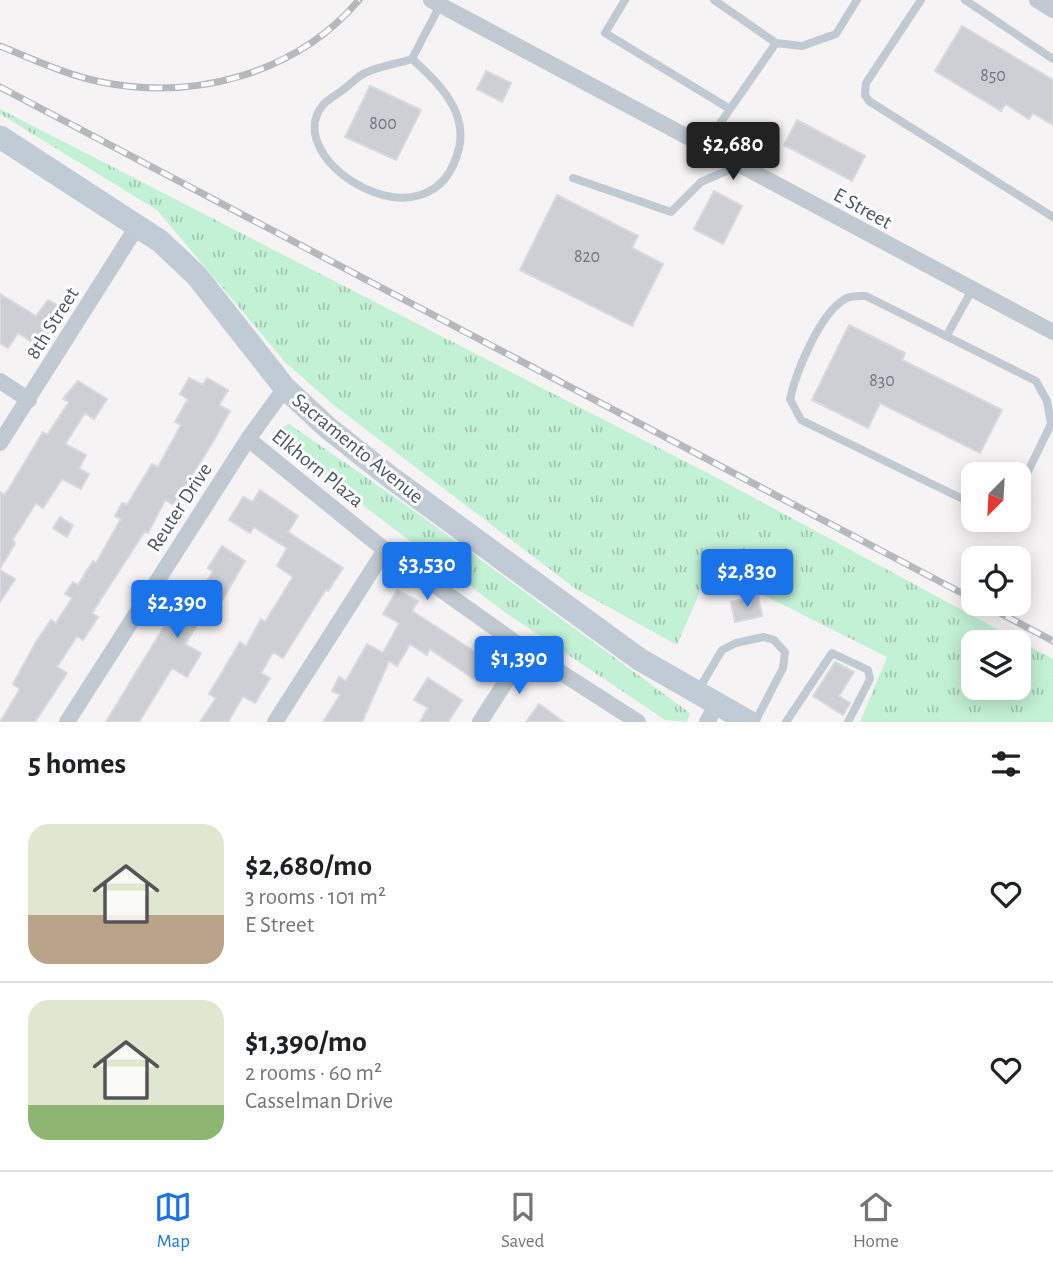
<!DOCTYPE html>
<html lang="en">
<head>
<meta charset="utf-8">
<style>
  body { margin:0; font-family:"Alegreya Sans",sans-serif; background:#f2f2f2; color:#202124; height:100vh; display:flex; flex-direction:column; font-size:26px; white-space:nowrap }
  * { box-sizing:border-box; margin:0 }
  p { font-size:23px; color:#757577 }
  .icon { flex:none; width:38px; height:38px; fill:none; stroke:currentColor; stroke-width:2; stroke-linecap:round; stroke-linejoin:round }
  .map { position:relative; height:722px; overflow:hidden }
  .drawer { display:flex; flex-direction:column; background:#fff; flex:1 }
  .drawer>* { flex:none }
  .needle { width:46px; rotate:204deg }
  .buttons { position:absolute; left:961px; top:462px; display:grid; gap:14px }
  .buttons a { display:grid; place-items:center; width:70px; height:70px; border-radius:14px; background:#fff; box-shadow:0 4px 18px #0003; font-size:35px }
  .price { position:absolute; translate:-50% -60px; padding:0 16px; border-radius:7px; background:#1a73e8; color:#fff; font-size:23px; line-height:46px; filter:drop-shadow(0 2px 4px #0008) }
  .price::after { content:''; position:absolute; left:50%; top:42px; width:21px; height:16px; margin-left:-10px; background:inherit; clip-path:polygon(0 0,100% 0,50% 100%) }
  .price.current { background:#222; color:#fff }
  ul { padding:0; list-style:none }
  li { display:flex; align-items:center; gap:21px; height:175px; padding:0 28px }
  li+li { border-top:2px solid #e0e0e0 }
  li span { display:grid; place-items:center; flex:none; width:196px; height:140px; border-radius:21px; color:#555 }
  li>.icon { margin-inline-start:auto }
  span .icon { width:84px; height:84px; fill:#fffc; stroke-width:1 }
  li b { font-size:30px }
  h2 { display:flex; justify-content:space-between; align-items:center; height:84px; padding:0 28px; font-size:30px }
  .menu { display:flex; justify-content:space-around; align-items:center; height:98px; border-top:2px solid #e0e0e0; background:#fff; font-size:19px; color:#757577 }
  .menu a { display:grid; justify-items:center; gap:4px }
  .menu .current { color:#1a73e8 }
  .map>svg:first-child { display:block }
  .grass { fill:url(#grass-tufts); fill-rule:evenodd }
  .building { fill:#cdcfd5; stroke:#d7d9de; stroke-width:2 }
  .lines { fill:none; stroke-linecap:round; stroke-linejoin:round }
  .service { stroke:#c1cad2; stroke-width:8 }
  .minor { stroke:#c1cad2; stroke-width:16 }
  .secondary { stroke:#c1cbd6; stroke-width:23 }
  .rail-casing { stroke:#b5b8bd; stroke-width:7 }
  .rail { stroke:#fff; stroke-width:4.5; stroke-dasharray:13; stroke-linecap:butt }
  .labels { text-anchor:middle; stroke-width:6; stroke-linejoin:round; paint-order:stroke }
  .number-label { font-size:18px; fill:#6b747e }
  .street-label { font-size:21px; fill:#4a5661; stroke:#fff }
</style>
</head>
<body>
<div class="map">
<svg width="1053" height="722" viewBox="0 0 1053 722">
  <defs>
    <pattern id="grass-tufts" width="24" height="20" patternUnits="userSpaceOnUse" patternTransform="scale(1.75)"><rect width="24" height="20" fill="#c3f1d5"/><path d="M3 7l-1-3M5 7V3M7 7l1-3M15 17l-1-3M17 17v-4M19 17l1-3" fill="none" stroke="#a0c6b0"/></pattern>
  </defs>
  <rect width="100%" height="100%" fill="#f5f3f3"/>
  <path class="grass" d="M0,109L721,480L1053,659V722H860L887,657L710,568L677,645L576,589L335,406L285,362L157,210L0,114ZM973,642H1018V688H973Z
    M289,424L406,505L690,713L687,722L665,720L506,613L304,461L272,432Z"/>
  <path class="building" d="M962,26L1053,80V125L1033,113L1029,119L1005,104L1001,111L935,71Z
    M486,71L511,83L502,102L477,89Z
    M370,86L421,110L396,160L345,137Z
    M797,120L865,156L852,181L784,145Z
    M714,191L742,206L723,244L694,229Z
    M557,195L638,236L632,248L663,264L632,326L520,270Z
    M0,294L36,316L48,300L62,308L40,347L18,333L8,348L0,343Z
    M849,325L905,353L902,360L1002,410L980,453L880,403L868,428L812,400Z
    M189,378L203,385L207,378L228,390L219,405L230,411L214,440L174,505L165,500L148,533L145,531L92,613L98,617L83,640L77,636L57,667L67,673L35,722H0L20,689L13,684L36,642L51,620L56,623L72,598L65,594L73,582L78,585L93,561L96,563L121,519L115,516L122,503L127,505L152,464L158,467L181,425L175,422L188,399L180,394Z
    M78,381L107,399L94,419L85,413L65,444L86,455L79,469L89,474L81,489L62,479L43,508L36,503L13,539L15,544L0,568V492L5,495L43,432L47,435L69,402L63,399Z
    M260,490L298,516L288,532L343,568L328,591L326,589L283,658L273,652L261,673L270,678L255,703L243,696L228,722H200L216,698L209,694L240,642L246,646L261,619L265,622L293,577L277,566L287,548L254,527L250,533L229,520L243,497L253,502Z
    M60,517L73,525L67,537L53,528Z
    M222,546L245,561L213,616L206,612L185,644L201,653L187,677L172,668L139,722H106L188,587L198,594L213,572L208,568Z
    M0,570L15,579L0,602Z
    M397,590L418,601L412,611L489,661L477,681L430,649L427,655L410,644L397,666L389,661L362,722H323L340,695L332,691L339,677L346,681L367,644L383,653L395,631L399,623L383,614Z
    M758,596L762,616L735,622L731,602Z
    M835,662L854,672L839,696L850,703L843,715L813,696Z
    M428,678L462,700L448,722H420L428,708L414,700Z
    M539,704L564,722H526Z"/>
  <g class="lines">
    <path class="service" d="M625,0L605,33L730,109
      M714,0L776,43
      M921,0L866,83L865,95L869,101L1053,217
      M965,0L1053,59
      M412,59C437,81 468,111 459,148C433,257 277,160 323,105C328,99 338,94 344,89C351,84 358,76 365,73C379,66 397,64 412,59L440,5
      M705,145L776,43L802,46L836,34L857,0
      M573,178L671,212L701,182L738,166
      M947,335L972,290
      M973,504L801,420L790,399C796,372 820,313 845,299C851,295 859,296 866,296L1036,381L1047,401L1051,424L1018,492
      M699,689L722,650L736,643L764,637L774,640L785,652L783,668L755,722
      M786,722L832,653L868,670L870,679L848,722"/>
    <path class="minor" d="M431,0L1053,332
      M1037,0L1053,10
      M0,381L29,400
      M248,439L385,550L526,650L638,722
      M0,443L138,225
      M67,722L248,439L285,388
      M275,722L385,550
      M480,722L526,650
      M707,722L717,704"/>
    <path class="secondary" d="M0,137L160,241L197,276L285,388L328,428L390,477L639,659L749,722"/>
    <g class="rail-casing">
      <path id="rail" d="M0,46C33,59 66,75 101,82C194,101 296,74 359,0
        M0,87L973,599
        M983,604L1053,641"/>
    </g>
    <use href="#rail" class="rail"/>
  </g>
  <g class="labels">
    <g class="number-label">
      <text x="993" y="81">850</text>
      <text x="383" y="129">800</text>
      <text x="587" y="262">820</text>
      <text x="882" y="386">830</text>
    </g>
    <g class="street-label">
      <text transform="translate(863 208) rotate(29)" y="7">E Street</text>
      <text transform="translate(52 323) rotate(-58)" y="7">8th Street</text>
      <text transform="translate(358 448) rotate(39)" y="7">Sacramento Avenue</text>
      <text transform="translate(318 468) rotate(39)" y="7">Elkhorn Plaza</text>
      <text transform="translate(179 507) rotate(-57)" y="7">Reuter Drive</text>
    </g>
  </g>
</svg>
<div class="buttons">
<a><svg class="needle" viewBox="-14 -14 28 28"><path d="M0-13l5 13h-10z" fill="#e53935"/><path d="M0 13l5-13h-10z" fill="#757577"/></svg></a>
<a><svg class="icon" aria-label="locate" viewBox="0 0 24 24"><circle cx="12" cy="12" r="6"/><path d="M12 2v4M12 18v4M2 12h4M18 12h4"/></svg></a>
<a><svg class="icon" aria-label="layers" viewBox="0 0 24 24"><path d="M12 4l9 5-9 5-9-5zM3 14l9 5 9-5"/></svg></a>
</div>
<b class="price current" style="left:733px;top:182px">$2,680</b>
<b class="price" style="left:427px;top:602px">$3,530</b>
<b class="price" style="left:747px;top:609px">$2,830</b>
<b class="price" style="left:177px;top:640px">$2,390</b>
<b class="price" style="left:519px;top:696px">$1,390</b>
</div>
<section class="drawer">
<h2>5 homes<svg class="icon" aria-label="filters" viewBox="0 0 24 24"><path d="M4 7h16M4 17h16"/><circle cx="9" cy="7" r="2"/><circle cx="15" cy="17" r="2"/></svg></h2>
<ul>
<li><span style="background:linear-gradient(#dfe7d0 65%,#b9a48a 0)"><svg class="icon" aria-label="home" viewBox="0 0 24 24"><path d="M3 11l9-7 9 7M6 9v11h12V9"/></svg></span><div><b>$2,680/mo</b><p>3 rooms · 101 m²</p><p>E Street</p></div><svg class="icon" aria-label="heart" viewBox="0 0 24 24"><path d="M12 20l-8-8c-3-5 5-10 8-4 3-6 11-1 8 4z"/></svg></li>
<li><span style="background:linear-gradient(#dfe7d0 75%,#8fb573 0)"><svg class="icon" aria-label="home" viewBox="0 0 24 24"><path d="M3 11l9-7 9 7M6 9v11h12V9"/></svg></span><div><b>$1,390/mo</b><p>2 rooms · 60 m²</p><p>Casselman Drive</p></div><svg class="icon" aria-label="heart" viewBox="0 0 24 24"><path d="M12 20l-8-8c-3-5 5-10 8-4 3-6 11-1 8 4z"/></svg></li>
</ul>
</section>
<nav class="menu">
<a class="current"><svg class="icon" aria-label="map" viewBox="0 0 24 24"><path d="M3 6l6-2 6 2 6-2v14l-6 2-6-2-6 2zM9 4v14M15 6v14"/></svg>Map</a>
<a><svg class="icon" aria-label="saved" viewBox="0 0 24 24"><path d="M7 4h10v16l-5-4-5 4z"/></svg>Saved</a>
<a><svg class="icon" aria-label="home" viewBox="0 0 24 24"><path d="M3 11l9-7 9 7M6 9v11h12V9"/></svg>Home</a>
</nav>
</body>
</html>
